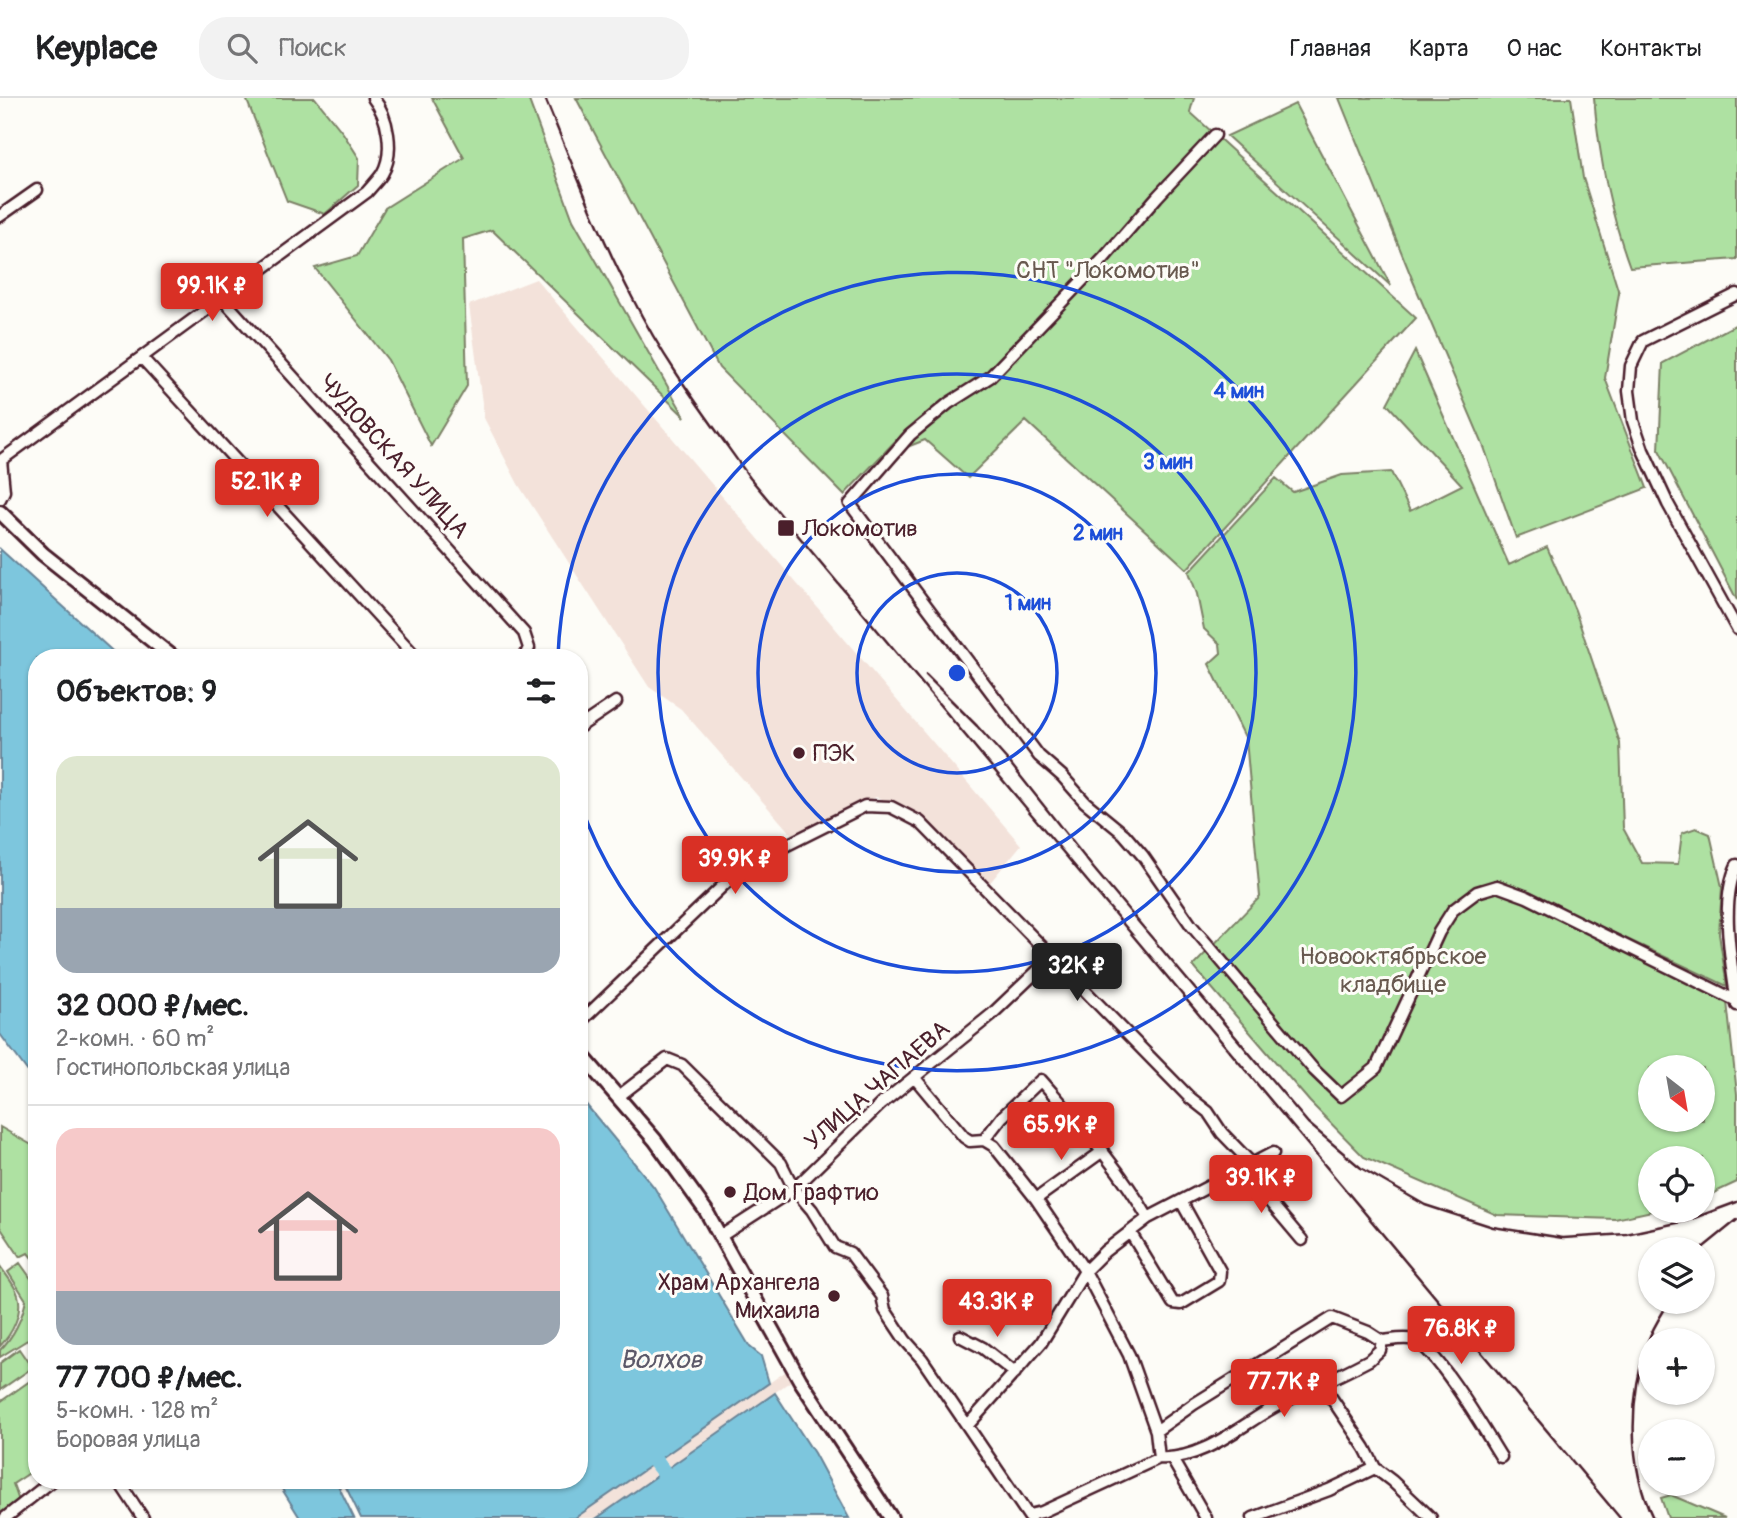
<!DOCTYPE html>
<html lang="ru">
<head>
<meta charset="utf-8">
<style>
  body { margin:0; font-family:Pangolin,sans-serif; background:#f2f2f2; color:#202124; height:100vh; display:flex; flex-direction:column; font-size:26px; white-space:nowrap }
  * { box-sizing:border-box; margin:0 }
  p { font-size:23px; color:#757577 }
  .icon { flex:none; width:38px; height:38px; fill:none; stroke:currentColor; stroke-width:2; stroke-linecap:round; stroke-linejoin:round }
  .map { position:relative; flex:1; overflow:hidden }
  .panel { position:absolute; left:28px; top:551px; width:560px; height:840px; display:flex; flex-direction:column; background:#fff; border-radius:28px; box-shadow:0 2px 5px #0004 }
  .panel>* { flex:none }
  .needle { width:46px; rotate:149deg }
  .buttons { position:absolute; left:1638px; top:957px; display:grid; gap:14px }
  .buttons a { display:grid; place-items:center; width:77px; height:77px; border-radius:50%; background:#fff; box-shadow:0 2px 5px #0004; font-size:35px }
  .price { position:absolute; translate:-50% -60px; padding:0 16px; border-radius:7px; background:#d93025; color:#fff; font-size:23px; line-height:46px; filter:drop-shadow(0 2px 4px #0008) }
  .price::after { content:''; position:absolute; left:50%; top:42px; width:21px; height:16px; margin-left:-10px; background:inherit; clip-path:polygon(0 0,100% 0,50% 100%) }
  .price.on { background:#222; color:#fff }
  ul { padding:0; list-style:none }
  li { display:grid; align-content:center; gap:14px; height:371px; padding:0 28px }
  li+li { border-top:2px solid #e0e0e0 }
  li span { display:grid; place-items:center; height:217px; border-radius:21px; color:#555 }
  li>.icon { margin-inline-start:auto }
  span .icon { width:126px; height:126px; fill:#fffc; stroke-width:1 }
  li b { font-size:30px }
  h2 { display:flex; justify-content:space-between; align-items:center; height:84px; padding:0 28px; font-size:30px }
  header { display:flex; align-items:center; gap:42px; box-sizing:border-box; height:98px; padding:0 35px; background:#fff; border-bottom:2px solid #e0e0e0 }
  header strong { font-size:33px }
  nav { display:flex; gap:38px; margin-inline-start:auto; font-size:24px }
  .search { width:490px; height:63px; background:#f2f2f2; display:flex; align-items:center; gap:18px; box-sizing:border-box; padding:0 24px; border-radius:28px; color:#757577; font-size:26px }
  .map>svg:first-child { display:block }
  .built { fill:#f3e2da }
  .green { fill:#aee1a2; stroke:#7c8066; stroke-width:2; fill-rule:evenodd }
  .water { fill:#7dc6dd; stroke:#698396; stroke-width:2 }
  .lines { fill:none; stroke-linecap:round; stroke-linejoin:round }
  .stream { stroke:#698396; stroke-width:2.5 }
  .river { stroke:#7dc6dd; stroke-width:16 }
  .minor-casing { stroke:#4a1f2b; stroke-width:15 }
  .major-casing { stroke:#4a1f2b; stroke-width:18 }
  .minor { stroke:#fdfcf7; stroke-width:10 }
  .major { stroke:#fdfcf7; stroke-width:12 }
  .rail { stroke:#4a1f2b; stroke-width:2.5 }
  .ring { fill:none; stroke:#1d4ed8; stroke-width:3.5 }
  .poi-dot { fill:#4a1f2b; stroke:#fdfcf7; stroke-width:2.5 }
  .labels { text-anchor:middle; stroke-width:6; stroke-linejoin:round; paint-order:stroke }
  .park-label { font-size:24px; fill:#68594f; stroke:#fdfcf7 }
  .street-label { font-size:24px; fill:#4a1f2b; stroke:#fdfcf7 }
  .poi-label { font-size:24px; fill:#4a1f2b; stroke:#fdfcf7; text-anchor:start }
  .water-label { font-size:26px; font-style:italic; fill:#5c5969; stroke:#fdfcf7 }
  .centre { fill:#1d4ed8; stroke:#fdfcf7; stroke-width:3.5 }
  .ring-label { font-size:21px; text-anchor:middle; font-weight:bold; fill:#1d4ed8; stroke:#fdfcf7; stroke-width:6; stroke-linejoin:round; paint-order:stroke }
</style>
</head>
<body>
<header>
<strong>Keyplace</strong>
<div class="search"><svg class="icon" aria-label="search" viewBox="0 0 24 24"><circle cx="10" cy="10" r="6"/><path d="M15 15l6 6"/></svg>Поиск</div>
<nav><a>Главная</a><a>Карта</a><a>О нас</a><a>Контакты</a></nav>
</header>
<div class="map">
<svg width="1737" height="1420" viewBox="0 0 1737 1420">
  <rect width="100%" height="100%" fill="#fdfcf7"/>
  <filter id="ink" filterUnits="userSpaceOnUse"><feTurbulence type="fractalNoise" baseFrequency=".0143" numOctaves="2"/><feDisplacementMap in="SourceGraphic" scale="14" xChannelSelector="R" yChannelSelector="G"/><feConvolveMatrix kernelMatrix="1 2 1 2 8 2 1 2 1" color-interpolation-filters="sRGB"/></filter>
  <g filter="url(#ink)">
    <path class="built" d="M536,181L1021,747L988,787L910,712L876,699L793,738L681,611L649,589L518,386L484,320L469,207Z
      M785,1274L791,1283L597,1420H575Z"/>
    <path class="green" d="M246,0H315L343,35L359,60L358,87L325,116L287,103Z
      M432,0H528L573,122L685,319L492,132L463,141L467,288L431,348L388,262L315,170L357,158L385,110L464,60Z
      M576,0H1194L1190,14L1416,220L1187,471L1026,323L968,380L925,342L907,349L897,341L844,397L719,270Z
      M1339,0H1571L1583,80L1619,195L1605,280L1647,390L1516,440L1484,349L1413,183Z
      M1594,0H1737V161L1630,169C1610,115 1599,57 1594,0Z
      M1295,6L1391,188L1227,38Z
      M1737,226V502L1659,352L1663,265Z
      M1415,253L1509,467L1547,449L1575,512L1620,645L1623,730L1642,765L1678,766L1682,735L1696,730L1710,736L1722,789L1719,836L1727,888L1523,792L1527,806L1727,904L1737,996V1084L1703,1100V1060H1650L1652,1113L1615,1121L1497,1117L1364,1059L1310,1004L1193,868L1260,799L1246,641L1209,566L1221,555L1220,546L1204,531L1197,496L1189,474L1276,380L1293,394L1342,377L1391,374L1410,413L1462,387L1387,306ZM1650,970H1703V1022H1650Z
      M0,1029L37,1050V1166L28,1155L20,1159L0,1129Z
      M20,1165L37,1189V1236L0,1259V1252C14,1238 22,1221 26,1202L8,1174Z
      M0,1168C6,1177 15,1187 18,1197C23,1215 12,1236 0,1248Z
      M19,1251L32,1270L0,1292V1265Z
      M37,1278V1370L13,1386L19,1403L0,1418V1304Z
      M1671,1397L1725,1420H1668L1661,1400Z"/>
    <path class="water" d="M0,451L120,560H37V986L0,936Z
      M579,998L654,1089L750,1249L761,1258L769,1285L575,1420H361L343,1383L579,1382Z
      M775,1295L814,1355L849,1420H597Z
      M277,1383H336L354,1420H300Z"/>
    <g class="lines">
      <path class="stream" d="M1711,215L1737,203"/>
      <path class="river" d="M643,1347L665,1376L691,1420"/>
      <g class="minor-casing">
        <path id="minor" d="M1215,37L1157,99L1104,160L990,279L949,305L910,337L850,406L1039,658L1062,678L1085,704L1124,736L1143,758L1191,827L1314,972L1341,998L1376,970L1439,834L1453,812L1477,794L1497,788L1527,799L1737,903
          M0,118L37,92
          M1737,196L1643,243L1631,268L1629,293L1633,323L1643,352L1668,406L1737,531
          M221,199L524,535L529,550L524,560
          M142,260L417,560
          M0,363L367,94C372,88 378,82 382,76C395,54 388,18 373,0
          M0,401L4,393L1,362
          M579,629L616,604
          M1737,767C1719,805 1732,866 1737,907
          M579,925L731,780L765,758L865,708L891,709L920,724L1189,999L1208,1014L1222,1035L1253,1067
          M914,979L964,1039L970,1043L984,1042L994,1048L1036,1101L1085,1173L1129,1257L1156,1333L1159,1360
          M619,998L667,961L682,967L781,1065L794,1091L812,1112L835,1149L850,1155L882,1198L885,1212L905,1242L922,1261L1030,1420
          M984,1042L1002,1019L1041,982C1080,1027 1119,1069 1148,1120
          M1243,1072L1302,1142
          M1036,1101L1103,1053
          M1130,1134L1173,1205L1181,1206L1219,1183L1220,1173L1181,1103
          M721,1138L794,1091L881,1006L991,917L1053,858
          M960,1238L983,1250L1015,1275
          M1382,1243C1392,1242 1405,1239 1414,1242C1437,1251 1486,1335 1501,1359
          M1322,1286L1365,1350L1375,1370L1392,1383L1431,1420
          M968,1327L1041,1245L1085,1173L1105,1153L1148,1120L1273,1055
          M1156,1333L1194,1306L1332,1220L1368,1234L1382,1243
          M1172,1361L1206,1420
          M118,1382L143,1420
          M1029,1417L1042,1414L1159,1360C1202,1363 1241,1327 1276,1308C1307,1292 1339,1278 1369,1262L1380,1252L1382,1243
          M5,1420L53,1382
          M1253,1420L1329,1392L1375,1370"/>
      </g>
      <g class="major-casing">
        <path id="major" d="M0,414L43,456L174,560
          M579,954L655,1042L706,1113L800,1282L891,1420"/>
      </g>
      <use href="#minor" class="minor"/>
      <use href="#major" class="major"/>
      <path class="rail" d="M545,0C573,68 599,136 633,201C665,265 709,322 750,380L1620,1420
        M926,577L977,628L1010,665L1094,771L1308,1025L1361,1070L1425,1107L1493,1129L1563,1140L1626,1136L1686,1123L1737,1104
        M1700,1152L1737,1122
        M1653,1420C1627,1366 1629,1298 1648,1243C1653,1229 1662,1216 1669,1204"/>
    </g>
  </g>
  <g class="ring">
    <circle cx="957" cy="575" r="100"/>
    <circle cx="957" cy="575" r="199"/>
    <circle cx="957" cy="575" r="299"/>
    <path d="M558 558A399 399 0 1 1 580 705"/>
  </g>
  <g class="poi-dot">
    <rect x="777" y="421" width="18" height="18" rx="3.5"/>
    <circle cx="799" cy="655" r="7"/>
    <circle cx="730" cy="1094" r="7"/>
    <circle cx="834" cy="1198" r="7"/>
  </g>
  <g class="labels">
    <g class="park-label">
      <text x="1108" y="180">СНТ "Локомотив"</text>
      <text x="1393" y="866">Новооктябрьское<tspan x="1393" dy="28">кладбище</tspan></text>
    </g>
    <g class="street-label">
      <text transform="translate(394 358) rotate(48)" y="8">ЧУДОВСКАЯ УЛИЦА</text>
      <text transform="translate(877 987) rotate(-41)" y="8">УЛИЦА ЧАПАЕВА</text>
    </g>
    <g class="poi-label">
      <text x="802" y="438">Локомотив</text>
      <text x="813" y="663">ПЭК</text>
      <text x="744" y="1102">Дом Графтио</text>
      <text x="820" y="1192" text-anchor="end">Храм Архангела<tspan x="820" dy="28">Михаила</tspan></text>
    </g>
    <g class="water-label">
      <text x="661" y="1270">Волхов</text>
    </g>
  </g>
  <circle cx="957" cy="575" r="10" class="centre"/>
  <g class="ring-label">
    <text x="1239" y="300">4 мин</text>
    <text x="1168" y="371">3 мин</text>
    <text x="1098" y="442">2 мин</text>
    <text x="1028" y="512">1 мин</text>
  </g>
</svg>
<div class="buttons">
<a><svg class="needle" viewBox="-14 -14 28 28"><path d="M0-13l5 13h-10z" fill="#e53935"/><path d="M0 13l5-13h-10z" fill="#757577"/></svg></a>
<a><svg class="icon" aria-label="locate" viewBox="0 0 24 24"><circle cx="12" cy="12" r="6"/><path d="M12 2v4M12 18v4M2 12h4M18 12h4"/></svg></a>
<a><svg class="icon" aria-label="layers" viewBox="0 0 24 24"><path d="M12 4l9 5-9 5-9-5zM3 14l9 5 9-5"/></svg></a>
<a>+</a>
<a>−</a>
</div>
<b class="price" style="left:212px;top:225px">99.1K ₽</b>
<b class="price" style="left:267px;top:421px">52.1K ₽</b>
<b class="price" style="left:735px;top:798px">39.9K ₽</b>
<b class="price on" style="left:1077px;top:905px">32K ₽</b>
<b class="price" style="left:1061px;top:1064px">65.9K ₽</b>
<b class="price" style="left:1261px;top:1117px">39.1K ₽</b>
<b class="price" style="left:997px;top:1241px">43.3K ₽</b>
<b class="price" style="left:1461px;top:1268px">76.8K ₽</b>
<b class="price" style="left:1284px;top:1321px">77.7K ₽</b>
<section class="panel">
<h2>Объектов: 9<svg class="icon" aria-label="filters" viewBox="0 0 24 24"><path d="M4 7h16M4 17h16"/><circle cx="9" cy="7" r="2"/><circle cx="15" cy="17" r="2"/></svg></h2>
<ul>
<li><span style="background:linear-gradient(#dfe7d0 70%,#9aa5b1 0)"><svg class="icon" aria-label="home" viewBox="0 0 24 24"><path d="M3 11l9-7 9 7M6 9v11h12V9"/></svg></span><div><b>32 000 ₽/мес.</b><p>2-комн. · 60 m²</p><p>Гостинопольская улица</p></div></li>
<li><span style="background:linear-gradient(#f6c9c9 75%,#9aa5b1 0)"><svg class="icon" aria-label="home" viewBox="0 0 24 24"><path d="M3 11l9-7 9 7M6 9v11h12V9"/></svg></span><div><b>77 700 ₽/мес.</b><p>5-комн. · 128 m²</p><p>Боровая улица</p></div></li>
</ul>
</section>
</div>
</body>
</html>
